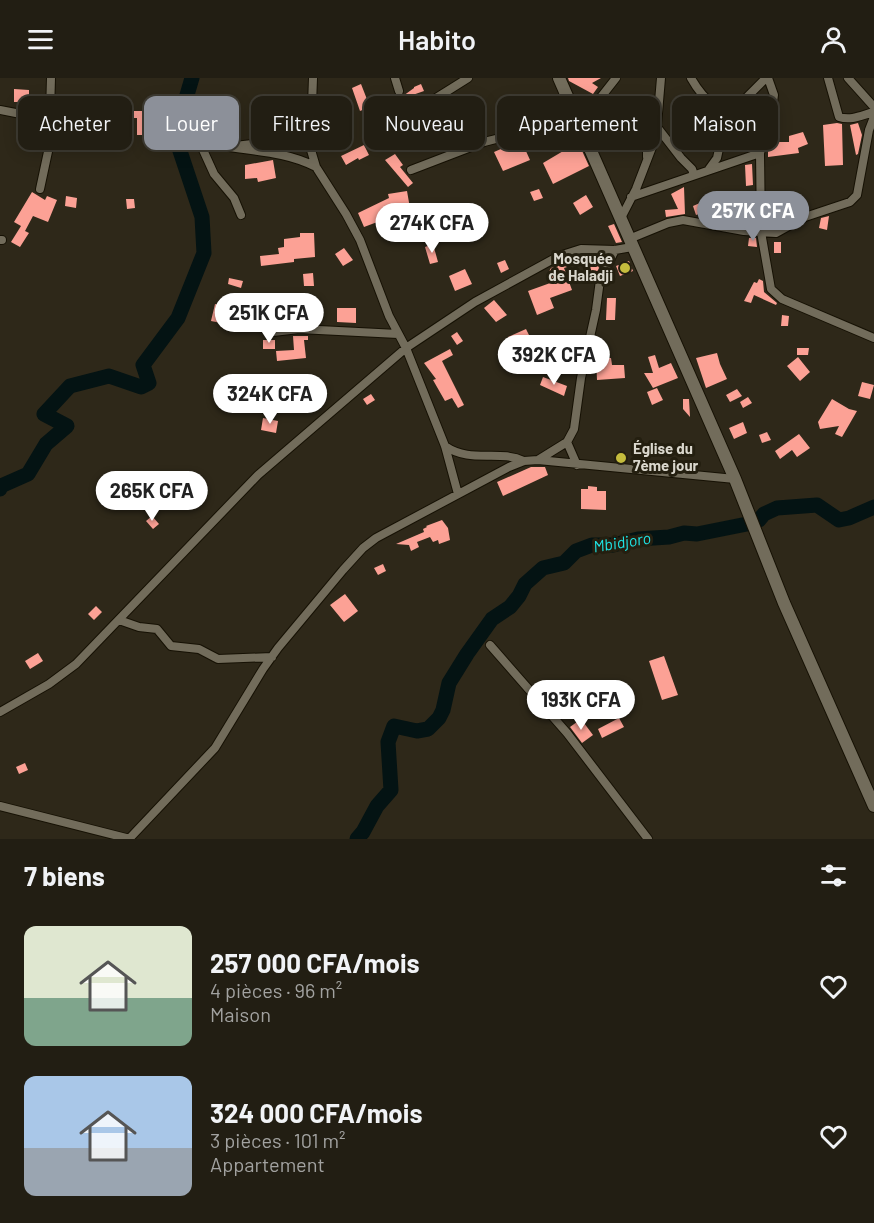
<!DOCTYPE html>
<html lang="fr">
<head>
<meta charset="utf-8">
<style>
  body { margin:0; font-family:Barlow,sans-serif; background:#2a271c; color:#f1f3f6; height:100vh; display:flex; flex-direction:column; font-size:22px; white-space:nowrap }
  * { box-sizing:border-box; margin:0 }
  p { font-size:20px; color:#a2a2a0 }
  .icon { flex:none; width:33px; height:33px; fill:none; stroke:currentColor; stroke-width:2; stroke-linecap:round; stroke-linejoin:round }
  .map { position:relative; height:761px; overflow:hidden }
  .sheet { display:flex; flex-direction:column; background:#221e13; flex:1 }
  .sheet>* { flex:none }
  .hud { position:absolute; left:18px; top:18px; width:838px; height:54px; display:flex; gap:12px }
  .price { position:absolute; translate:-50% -51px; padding:0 14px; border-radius:21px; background:#fff; color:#222; font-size:20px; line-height:39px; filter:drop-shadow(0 2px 3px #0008) }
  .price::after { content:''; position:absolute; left:50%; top:36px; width:18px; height:14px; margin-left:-9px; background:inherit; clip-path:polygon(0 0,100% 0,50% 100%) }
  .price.selected { background:#8c9099; color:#fff }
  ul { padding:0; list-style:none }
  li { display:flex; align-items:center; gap:18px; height:150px; padding:0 24px }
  li span { display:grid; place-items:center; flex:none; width:168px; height:120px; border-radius:12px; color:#555 }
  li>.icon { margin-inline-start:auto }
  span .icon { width:72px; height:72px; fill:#fffc; stroke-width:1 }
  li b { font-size:26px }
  h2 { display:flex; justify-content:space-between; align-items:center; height:72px; padding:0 24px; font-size:26px }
  .pill { padding:0 21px; border-radius:12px; background:#221e13; box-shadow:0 3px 15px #0003,0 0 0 2px #3f3c33; font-size:21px; line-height:54px }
  .pill.selected { background:#8c9099; color:#fff }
  header { display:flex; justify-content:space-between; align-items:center; height:78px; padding:0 24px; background:#221e13; font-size:27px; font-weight:600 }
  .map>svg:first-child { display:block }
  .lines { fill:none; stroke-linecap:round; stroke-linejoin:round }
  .river { stroke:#041313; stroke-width:15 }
  .building { fill:#fca195 }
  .street-casing { stroke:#161104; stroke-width:10 }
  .secondary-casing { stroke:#161104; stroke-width:14 }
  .street { stroke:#726c5b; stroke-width:8 }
  .secondary { stroke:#726c5b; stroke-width:12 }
  .poi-dot { fill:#c5bc3d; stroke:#241f10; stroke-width:2 }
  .labels { text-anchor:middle; stroke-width:6; stroke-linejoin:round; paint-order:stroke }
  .poi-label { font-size:15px; font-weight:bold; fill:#dad7cd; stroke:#241f10; text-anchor:end }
  .water-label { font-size:16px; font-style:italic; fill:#1ee6e7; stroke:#241f10 }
</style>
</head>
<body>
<header><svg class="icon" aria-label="menu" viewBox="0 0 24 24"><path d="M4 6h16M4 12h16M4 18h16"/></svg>Habito<svg class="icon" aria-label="person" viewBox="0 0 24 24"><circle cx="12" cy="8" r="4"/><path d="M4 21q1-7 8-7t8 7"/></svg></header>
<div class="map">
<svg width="874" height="761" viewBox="0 0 874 761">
  <rect width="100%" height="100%" fill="#2e2819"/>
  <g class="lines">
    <path class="river" d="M0,411L1,408L28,396L46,366L67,348L44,336L70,308L109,298L141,309L149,305L143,287L178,240L204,175L202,139L175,58L192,0
      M357,761L363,754L377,728L391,712L388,664L394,648L417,653L428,651L439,640L443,632L449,605L467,576L492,541L510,529L519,518L525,506L543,490L564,485L576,473L592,467H613L638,461L669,459L684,455L697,456L747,446L759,442L764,436L777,430L817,427L839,442L849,440L874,429"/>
  </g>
  <path class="building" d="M568,0H601L592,5L598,9L593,16L569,3Z
    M361,6L370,29L360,33L352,10Z
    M421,6L424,13L404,20L403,18L414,10V9Z
    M14,11L29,12V24H14Z
    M557,22L559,39L552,40L549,23Z
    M534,25L537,44L520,48L518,33L526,32L525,26Z
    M425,31L430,40L421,46L420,44L395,58L403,70L398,73L385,54L390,51L391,53Z
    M134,33H145L144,50H150V57H137V40H133Z
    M837,45L842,46L843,87L825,88L823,47Z
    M858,45L862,57L858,76L856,77L850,47Z
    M23,51H34V58L22,57Z
    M570,53L578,64L589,88L553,106L543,85L570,69L562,59Z
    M803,54L808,66L798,70L799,75L768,79V71H774L773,64H789V58Z
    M521,62L530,82L503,93L494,74Z
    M364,67L369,77L359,82L358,80L346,87L341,78Z
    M395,76L403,87L400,89L413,105L408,109L385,82Z
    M273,82L276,100L258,104L257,100L245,101V87Z
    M752,86L753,107L746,108L745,87Z
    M684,109L685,136L666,139L665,132L678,131L671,116Z
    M539,111L543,120L534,123L530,114Z
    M407,113L411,136L388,139L389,141L380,145V143L364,149L358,135L389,120L388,116Z
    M32,114L45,122L47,118L57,122L48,144L33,138L25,153L29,155L27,158L20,169L11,164L21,148L14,144Z
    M725,114L731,123L738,120L743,134L732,139L726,128L716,138L712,131L696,137L693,128Z
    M586,117L593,129L580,137L573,125Z
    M66,118L77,120L76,130L65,128Z
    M126,121H134L135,130L127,131Z
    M829,138L827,152L819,150L821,140Z
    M614,146L622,164L616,165L608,148Z
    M300,155H314L315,179L294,181V184L261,188L260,178L279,176L278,170L284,169V161L300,159Z
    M749,160H756L757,169L748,168Z
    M774,164H781V175H774Z
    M433,166L438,184L430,186L425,169Z
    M344,170L353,182L343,188L335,176Z
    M585,177L595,178L599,190L597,194L592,196Z
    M505,182L509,191L501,195L497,185Z
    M565,183L567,189L564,190L572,212L550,220L554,230L537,237L528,213L553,204L546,199L551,190Z
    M629,183L633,193L620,198L616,188Z
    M465,191L472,206L455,213L449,198Z
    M313,195L314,208H304L303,196Z
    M229,200L243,203L241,210L228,206Z
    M759,201L763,203L764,214L777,225L776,227L754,217L751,225L744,223L754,204L757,205Z
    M607,220H616L615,242H606Z
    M494,222L507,237L496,244L484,230Z
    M215,226L234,230L231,247L211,243Z
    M337,230H356V245L337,244Z
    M782,237L789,238L788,248H781Z
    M526,251L531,261L512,269L508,259Z
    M457,254L463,263L457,267L451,258Z
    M293,258H308V262H304L306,280L277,283L276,273L294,272Z
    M263,262H275V271H263Z
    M547,270L552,272L568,286L561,283L548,287L552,280L544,278Z
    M797,270H809L808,277H797Z
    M450,271L453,277L442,283L464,327L458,330L452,320L445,323L433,302L436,301L424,285Z
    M717,275L720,286L727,301L706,310L696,280Z
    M655,277L659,290L671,285L678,300L653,310L644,295H653L648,279Z
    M798,279L810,294L800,303L787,288Z
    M596,280H611L612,287H624L625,300L597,302Z
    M534,282L535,288L516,291L515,284Z
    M303,297L307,317L292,319L288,299Z
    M543,299L567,308L564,318L540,307Z
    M862,304L874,307L870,321L858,318Z
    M657,310L663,322L652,327L647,314Z
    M737,311L742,318L730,324L726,317Z
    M371,316L375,322L367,327L363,321Z
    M748,319L752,325L743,330L740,324Z
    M683,321H689L690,339L683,331Z
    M832,321L849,331L857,333L842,359L835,356L839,348L820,351L818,344Z
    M263,340L278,343L276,355L261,352Z
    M743,344L747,355L734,361L729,350Z
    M767,354L771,362L762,365L759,357Z
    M799,356L810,370L797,379L792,372L780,381L775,373Z
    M616,375L627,376L626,384L615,382Z
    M531,389H545L548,397L503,418L497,404Z
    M588,408L597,409V413H606V432L581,431V411H588Z
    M152,438L159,446L153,451L146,443Z
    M442,442L448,450L450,462L439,466L438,462L433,464L430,459L417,464L419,469L411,473L409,467L396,466L424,454L423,451L427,449L426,448Z
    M383,486L386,493L378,497L374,490Z
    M345,516L358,533L344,544L330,527Z
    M96,528L102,534L94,542L88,536Z
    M38,575L43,583L30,591L25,583Z
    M664,578L678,617L662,622L649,583Z
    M619,640L624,649L602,660L598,651Z
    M581,641L593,657L582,665L570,649Z
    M25,685L28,692L19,696L16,689Z"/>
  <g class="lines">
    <g class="street-casing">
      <path id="street" d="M313,0L312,27L306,55L316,89L346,136L360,162L389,238L406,270L445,368L458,416
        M395,0L399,13
        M691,0C714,41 732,28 768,46
        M768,0L774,17L771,38L760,75L761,154L771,211L782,221L874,260
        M828,0L839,39C852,43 862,37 874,34
        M848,0L874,29
        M746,20L766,0
        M433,22L468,0
        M599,22C613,30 627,39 642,47L647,70V79
        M0,32L26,37L51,38L76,43L117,54
        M579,47L616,0
        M657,49L681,80L692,91L694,97
        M199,63C238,74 280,70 316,89
        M199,63L214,96L234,120L241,137
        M235,68L268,64L312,27
        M709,91L717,80L722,57L736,35
        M411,92L484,64L576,41
        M40,111L49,69L51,0
        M631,119L760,75
        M621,140L636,111L656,59L661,0
        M629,161L668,145L683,142L744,153L776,155L805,139L850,124L857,117L869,52L874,39
        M0,162H2
        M273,254L299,251L398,256
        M567,364L577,387
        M445,368C471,386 499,371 524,383
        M538,382L567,364L574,351L581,300L596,232L600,202L615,172
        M119,542L139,549L157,551L171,568L199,571L218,581L272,579
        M490,567L567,655L648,761
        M0,634L49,606L76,586L258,397L406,270L475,224L559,178L581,171L615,172L632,169
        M0,728L130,761
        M129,761L215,670L263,591L278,570L343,492L363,470L376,460L509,389L524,383L538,382L735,401"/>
    </g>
    <g class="secondary-casing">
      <path id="secondary" d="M559,0L735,401L784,525L874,728"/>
    </g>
    <use href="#street" class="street"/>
    <use href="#secondary" class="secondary"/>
  </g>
  <g class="poi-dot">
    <circle cx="625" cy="190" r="6"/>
    <circle cx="621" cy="380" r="6"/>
  </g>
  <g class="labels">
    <g class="poi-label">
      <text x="613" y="186">Mosquée<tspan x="613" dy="17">de Haladji</tspan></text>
      <text x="633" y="376" text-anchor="start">Église du<tspan x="633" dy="17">7ème jour</tspan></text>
    </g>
    <g class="water-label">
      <text transform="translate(622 464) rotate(-9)" y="6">Mbidjoro</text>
    </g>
  </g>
</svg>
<b class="price selected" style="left:753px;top:164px">257K CFA</b>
<b class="price" style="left:432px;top:176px">274K CFA</b>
<b class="price" style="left:269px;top:266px">251K CFA</b>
<b class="price" style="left:554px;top:308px">392K CFA</b>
<b class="price" style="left:270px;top:347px">324K CFA</b>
<b class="price" style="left:152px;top:444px">265K CFA</b>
<b class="price" style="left:581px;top:653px">193K CFA</b>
<div class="hud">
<a class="pill">Acheter</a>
<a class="pill selected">Louer</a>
<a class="pill">Filtres</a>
<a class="pill">Nouveau</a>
<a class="pill">Appartement</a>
<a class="pill">Maison</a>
</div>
</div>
<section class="sheet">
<h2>7 biens<svg class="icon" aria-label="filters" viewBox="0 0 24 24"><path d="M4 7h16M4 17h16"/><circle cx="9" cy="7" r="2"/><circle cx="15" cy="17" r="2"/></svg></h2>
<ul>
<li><span style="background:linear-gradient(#dfe7d0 60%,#7fa58c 0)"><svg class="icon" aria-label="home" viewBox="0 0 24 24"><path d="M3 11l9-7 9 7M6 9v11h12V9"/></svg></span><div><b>257 000 CFA/mois</b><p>4 pièces · 96 m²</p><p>Maison</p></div><svg class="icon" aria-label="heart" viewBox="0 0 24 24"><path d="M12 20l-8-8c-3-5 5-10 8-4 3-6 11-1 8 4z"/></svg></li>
<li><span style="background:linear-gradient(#a9c7e8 60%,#9aa5b1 0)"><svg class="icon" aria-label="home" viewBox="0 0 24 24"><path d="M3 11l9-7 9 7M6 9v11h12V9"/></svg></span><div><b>324 000 CFA/mois</b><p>3 pièces · 101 m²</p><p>Appartement</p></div><svg class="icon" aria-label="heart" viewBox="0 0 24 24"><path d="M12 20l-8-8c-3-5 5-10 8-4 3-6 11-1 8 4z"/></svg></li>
</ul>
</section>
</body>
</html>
